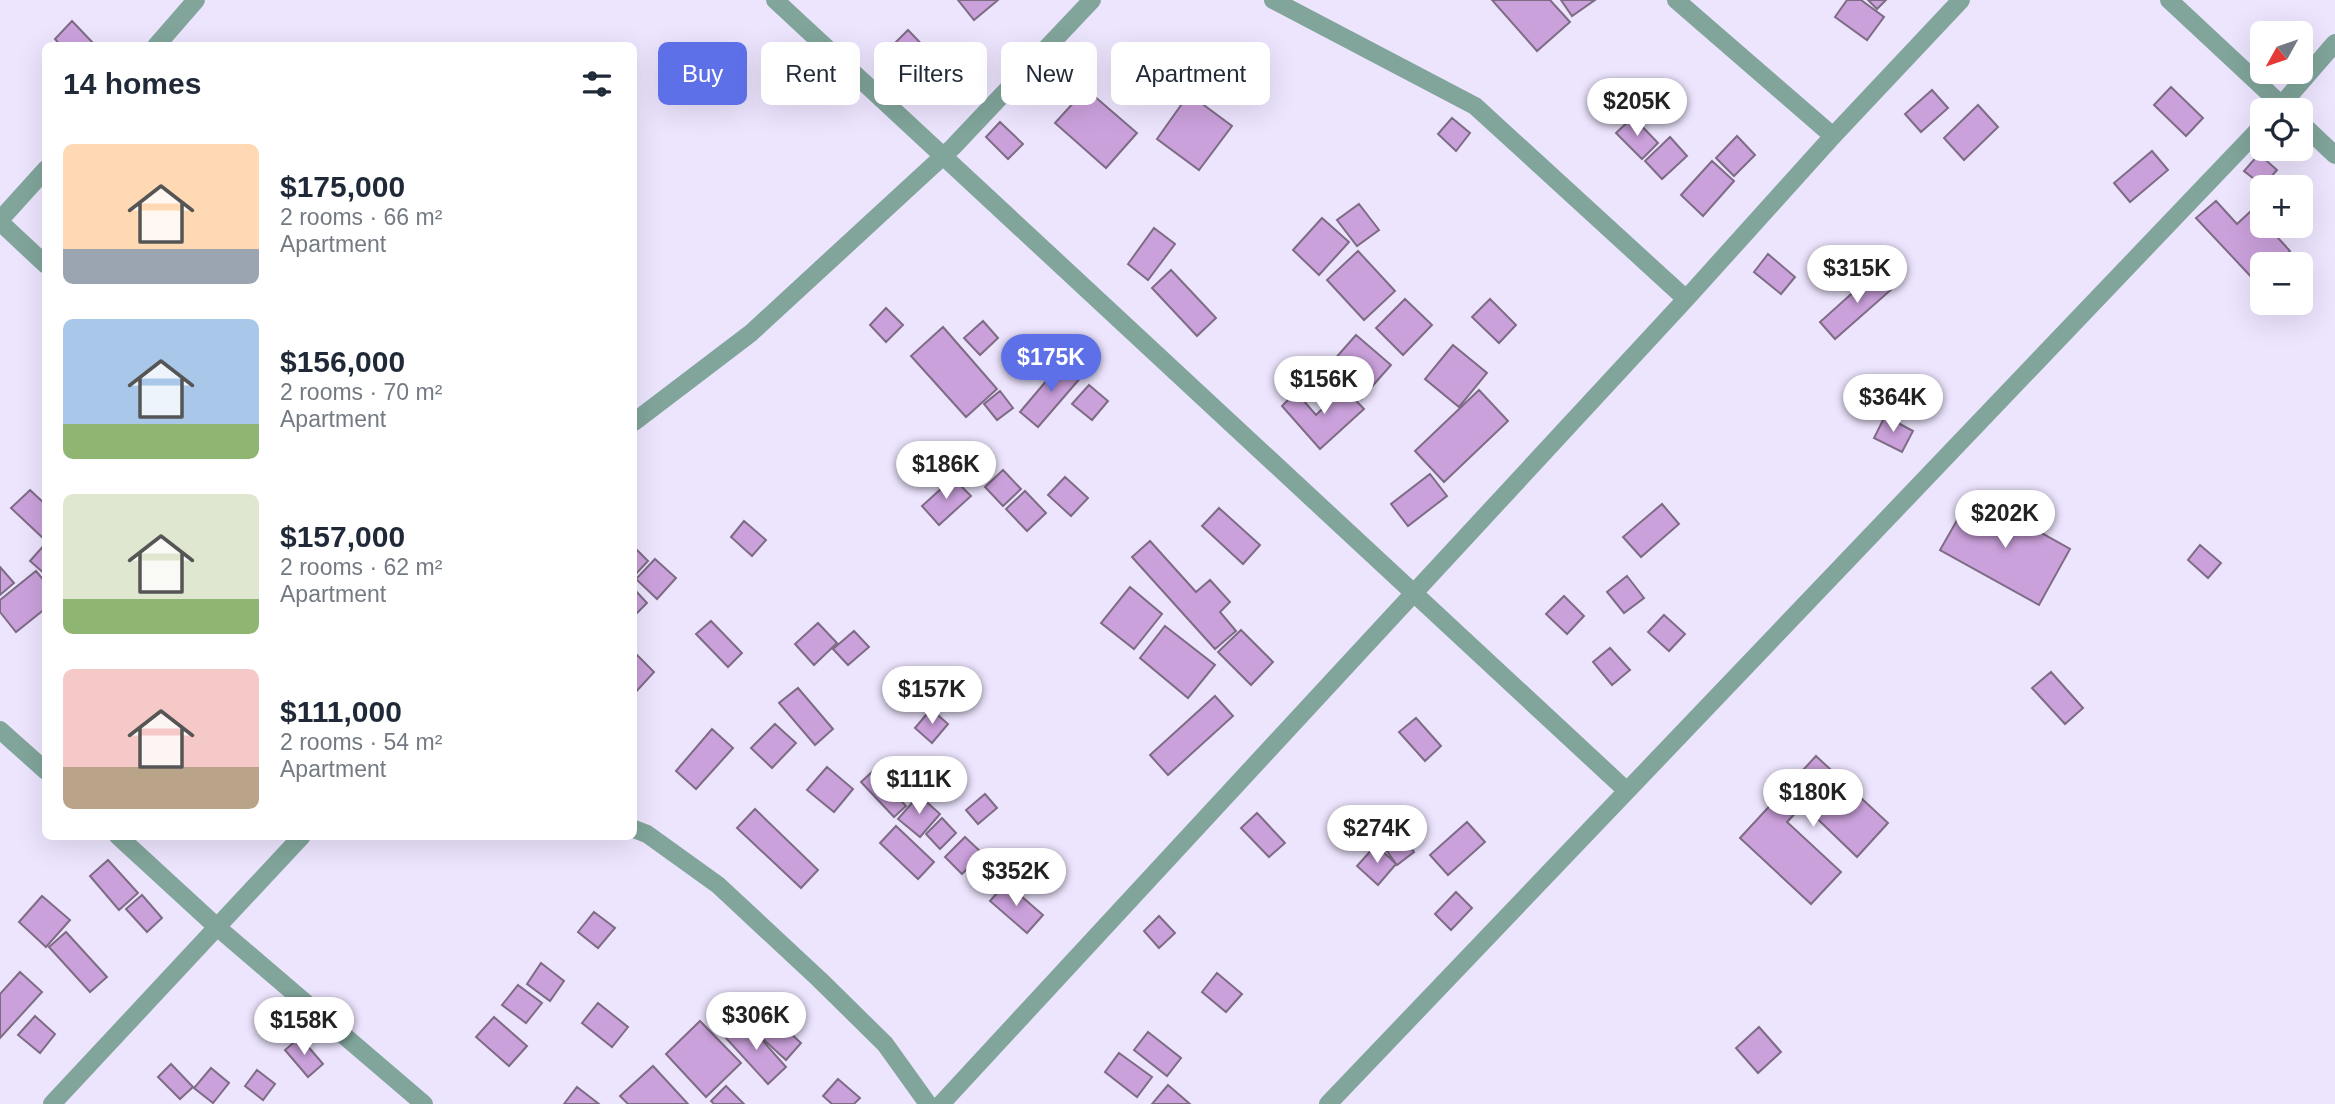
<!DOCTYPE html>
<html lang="en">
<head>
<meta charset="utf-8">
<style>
  body { margin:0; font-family:Helvetica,sans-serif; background:#f2f2f3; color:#1f2937; height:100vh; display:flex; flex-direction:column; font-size:26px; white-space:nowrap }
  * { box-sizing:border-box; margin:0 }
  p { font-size:23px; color:#747a83 }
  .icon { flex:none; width:38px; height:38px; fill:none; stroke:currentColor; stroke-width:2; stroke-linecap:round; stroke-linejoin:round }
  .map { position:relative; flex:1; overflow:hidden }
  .panel { position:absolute; left:42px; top:42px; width:595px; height:798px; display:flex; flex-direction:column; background:#fff; border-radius:10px; box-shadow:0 7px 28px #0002 }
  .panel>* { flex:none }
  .top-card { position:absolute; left:658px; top:42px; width:665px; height:63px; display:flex; gap:14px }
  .needle { width:46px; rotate:230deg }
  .tools { position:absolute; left:2250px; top:21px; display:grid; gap:14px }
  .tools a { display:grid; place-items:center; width:63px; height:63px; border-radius:10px; background:#fff; box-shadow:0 7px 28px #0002; font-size:35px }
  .price { position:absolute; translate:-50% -60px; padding:0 16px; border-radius:24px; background:#fff; color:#222; font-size:23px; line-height:46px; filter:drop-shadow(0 2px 4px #0008) }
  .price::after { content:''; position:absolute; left:50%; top:42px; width:21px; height:16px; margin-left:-10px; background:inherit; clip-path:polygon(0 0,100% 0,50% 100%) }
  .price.selected { background:#5e70e8; color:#fff }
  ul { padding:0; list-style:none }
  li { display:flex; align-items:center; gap:21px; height:175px; padding:0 21px }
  li span { display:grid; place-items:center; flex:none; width:196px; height:140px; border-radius:10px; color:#555 }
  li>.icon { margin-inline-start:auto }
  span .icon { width:84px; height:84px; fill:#fffc; stroke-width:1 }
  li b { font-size:30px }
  h2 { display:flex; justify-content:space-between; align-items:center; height:84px; padding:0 21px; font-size:30px }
  .tag { padding:0 24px; border-radius:10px; background:#fff; box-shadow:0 7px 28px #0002; font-size:24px; line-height:63px }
  .tag.selected { background:#5e70e8; color:#fff }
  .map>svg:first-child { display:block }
  .building { fill:#cba1dc; stroke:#7e6c85; stroke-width:2 }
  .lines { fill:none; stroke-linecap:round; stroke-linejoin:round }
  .minor { stroke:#81a59b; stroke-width:18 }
</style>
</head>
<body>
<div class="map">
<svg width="2335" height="1104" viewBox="0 0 2335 1104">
  <rect width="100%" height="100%" fill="#ede5fe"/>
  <path class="building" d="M958,0H998L974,20Z
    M1492,0H1550L1570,22L1537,51Z
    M1561,0H1595L1572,16Z
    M1847,0H1861L1884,17L1867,40L1835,17Z
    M1868,0H1886L1877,9Z
    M72,21L94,44L92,46H61L55,39Z
    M908,30L932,55L916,71L892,46Z
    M2171,87L2203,118L2186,136L2154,105Z
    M1086,89L1137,133L1106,168L1055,123Z
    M1932,90L1948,108L1921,132L1905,114Z
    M1189,94L1232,126L1199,170L1157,139Z
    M1978,105L1998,127L1964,160L1944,138Z
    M1633,117L1658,143L1642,159L1616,133Z
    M1452,118L1470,133L1456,151L1438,134Z
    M1000,122L1023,144L1008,159L986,137Z
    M1737,136L1755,155L1734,176L1716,158Z
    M1670,137L1687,156L1662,179L1645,161Z
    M2152,151L2168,170L2130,202L2114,183Z
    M2259,154L2277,170L2263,186L2244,171Z
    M1712,161L1734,181L1703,216L1681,195Z
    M2216,201L2237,224L2252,210L2263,222V226H2267L2290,251L2275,264H2263V276L2256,282L2196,218Z
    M1359,204L1379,230L1357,246L1337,220Z
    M1322,218L1349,242L1319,275L1293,250Z
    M1154,228L1175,244L1148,280L1128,264Z
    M1358,251L1395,291L1364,320L1327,280Z
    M1768,254L1795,277L1781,294L1754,272Z
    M1171,270L1216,318L1197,336L1152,288Z
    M1878,270L1893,288L1835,339L1820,322Z
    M1405,299L1432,325L1403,355L1376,328Z
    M1490,299L1516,325L1499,343L1472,317Z
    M886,308L903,325L886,342L870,325Z
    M983,321L998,338L980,355L964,338Z
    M943,327L997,389L966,417L911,356Z
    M1356,335L1391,365L1361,399L1326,369Z
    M1453,345L1487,373L1459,407L1425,379Z
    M1064,360L1082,376L1038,427L1020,412Z
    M1089,385L1108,401L1092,420L1072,404Z
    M1344,388L1364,409L1320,449L1282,406L1296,392L1316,415Z
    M1479,390L1508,421L1444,482L1415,451Z
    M1000,391L1013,408L997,420L984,404Z
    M1885,416L1913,431L1902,452L1874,438Z
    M1003,470L1021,489L1003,506L985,487Z
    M1430,474L1447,496L1408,526L1391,504Z
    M1065,477L1088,498L1071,516L1048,495Z
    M953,478L971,496L939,525L922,506Z
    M30,490L46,505V537L44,539L11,508Z
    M1025,491L1046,513L1027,531L1006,509Z
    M1972,494L2070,549L2039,605L1940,550Z
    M1662,504L1679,524L1641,557L1623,537Z
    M1219,508L1260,545L1243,564L1202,526Z
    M744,521L766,540L752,556L731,537Z
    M1150,541L1196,592L1210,580L1230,602L1220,612L1236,631L1215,649L1132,557Z
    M46,543V575L30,561Z
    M2200,545L2221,563L2208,578L2188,560Z
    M634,547L648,561L634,576Z
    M655,559L676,578L657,599L636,579Z
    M0,567L14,583L0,595Z
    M36,571L46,583V608L16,632L0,612V600Z
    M1627,576L1644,598L1624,613L1607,592Z
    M1130,587L1162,614L1134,649L1101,623Z
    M634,589L647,603L634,616Z
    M1564,596L1584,616L1567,634L1546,614Z
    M1664,615L1685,634L1669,651L1648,632Z
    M711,621L742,653L728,667L696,634Z
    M818,623L837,643L814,665L795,644Z
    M1165,626L1215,665L1188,698L1140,658Z
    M1241,630L1273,662L1251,685L1218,652Z
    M854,631L869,647L848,665L833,649Z
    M1610,648L1630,670L1612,685L1593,662Z
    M636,654L654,672L634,694V656Z
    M2051,672L2083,708L2065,724L2032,688Z
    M798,688L833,729L815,745L779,703Z
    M1215,696L1233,716L1168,775L1150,755Z
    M931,709L948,724L932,743L915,728Z
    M1416,718L1441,746L1425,761L1399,732Z
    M775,724L796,743L772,768L751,748Z
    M712,729L733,748L696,789L676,771Z
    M1816,756L1888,823L1857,857L1803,805L1787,822L1841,872L1811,904L1740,838Z
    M827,767L853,789L834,812L807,790Z
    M873,771L906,806L894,817L861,782Z
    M985,794L997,808L978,824L966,810Z
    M919,795L940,814L920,837L898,819Z
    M755,809L818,870L801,888L737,828Z
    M1257,813L1285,843L1269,857L1241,828Z
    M942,818L956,833L940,849L926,834Z
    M1467,822L1485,842L1448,875L1430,855Z
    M896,826L934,862L918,879L880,843Z
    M1398,830L1414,852L1397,865L1381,843Z
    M965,837L982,853L962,874L945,857Z
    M1376,845L1396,864L1378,885L1357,866Z
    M108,860L138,893L119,910L90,876Z
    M1006,883L1043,915L1027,933L990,901Z
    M1456,892L1472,908L1451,930L1435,914Z
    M142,895L162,918L147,932L126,909Z
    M42,896L70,920L46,947L19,922Z
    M594,912L615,928L598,948L578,932Z
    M1159,916L1175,933L1159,948L1144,931Z
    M66,932L107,977L90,992L49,947Z
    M541,963L564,981L550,1001L527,984Z
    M20,972L42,992L0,1038V994Z
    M1217,973L1242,994L1226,1012L1202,992Z
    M518,985L542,1003L526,1023L502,1005Z
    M598,1003L628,1027L612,1047L582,1023Z
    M767,1011L801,1043L786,1060L751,1028Z
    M35,1016L55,1034L40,1053L18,1035Z
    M494,1017L527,1046L509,1066L476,1037Z
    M700,1021L741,1063L706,1097L666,1054Z
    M745,1021L786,1067L768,1084L726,1038Z
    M1759,1027L1781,1052L1758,1073L1736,1048Z
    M1148,1032L1181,1058L1167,1076L1134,1050Z
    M300,1037L323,1064L308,1077L285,1050Z
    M1119,1053L1152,1077L1137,1097L1105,1072Z
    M171,1064L193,1087L180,1099L158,1077Z
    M653,1066L688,1104H628L620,1096Z
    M211,1068L229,1083L213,1103L194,1088Z
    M257,1070L275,1084L263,1100L245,1086Z
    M838,1079L860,1098L854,1104H832L823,1096Z
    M1168,1085L1190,1104H1152Z
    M726,1086L744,1104H714L711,1101Z
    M577,1087L599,1104H564Z"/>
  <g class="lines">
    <path class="minor" d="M775,0L1627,791
      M1273,0L1475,106L1686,299
      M1676,0L1833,136
      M2169,0L2287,110
      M156,46L196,0
      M2277,110L2335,43
      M2301,123L2335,155
      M0,220L46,169
      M0,222L46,265
      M634,422L751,333L953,147L1092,0
      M0,730L46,771
      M634,829L647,834L718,885L820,980L885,1044L928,1104
      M118,836L217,927L424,1104
      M52,1104L302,836
      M941,1104L1686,299L1833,136L1961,0
      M1328,1104L2263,125"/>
  </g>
</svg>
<div class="tools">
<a><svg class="needle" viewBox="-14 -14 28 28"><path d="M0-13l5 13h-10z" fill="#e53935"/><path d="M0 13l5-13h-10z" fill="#747a83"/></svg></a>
<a><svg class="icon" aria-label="locate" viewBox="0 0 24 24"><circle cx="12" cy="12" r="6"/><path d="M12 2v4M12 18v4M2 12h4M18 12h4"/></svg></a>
<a>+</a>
<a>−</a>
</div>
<b class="price" style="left:1637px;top:138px">$205K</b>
<b class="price" style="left:1857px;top:305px">$315K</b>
<b class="price selected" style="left:1051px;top:394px">$175K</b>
<b class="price" style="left:1324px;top:416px">$156K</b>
<b class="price" style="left:1893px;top:434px">$364K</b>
<b class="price" style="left:946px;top:501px">$186K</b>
<b class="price" style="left:2005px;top:550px">$202K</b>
<b class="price" style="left:932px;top:726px">$157K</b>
<b class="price" style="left:919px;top:816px">$111K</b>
<b class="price" style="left:1813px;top:829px">$180K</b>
<b class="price" style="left:1377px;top:865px">$274K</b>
<b class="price" style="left:1016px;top:908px">$352K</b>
<b class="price" style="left:756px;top:1052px">$306K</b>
<b class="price" style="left:304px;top:1057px">$158K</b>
<div class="top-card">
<a class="tag selected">Buy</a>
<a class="tag">Rent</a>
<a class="tag">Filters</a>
<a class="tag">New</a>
<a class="tag">Apartment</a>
</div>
<section class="panel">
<h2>14 homes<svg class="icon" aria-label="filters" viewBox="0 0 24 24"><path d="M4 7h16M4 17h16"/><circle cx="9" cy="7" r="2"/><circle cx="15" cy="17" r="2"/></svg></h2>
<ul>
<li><span style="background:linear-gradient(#ffd9b3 75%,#9aa5b1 0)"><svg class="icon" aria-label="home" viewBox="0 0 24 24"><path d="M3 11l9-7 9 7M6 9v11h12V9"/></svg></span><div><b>$175,000</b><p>2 rooms · 66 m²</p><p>Apartment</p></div></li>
<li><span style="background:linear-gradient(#a9c7e8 75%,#8fb573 0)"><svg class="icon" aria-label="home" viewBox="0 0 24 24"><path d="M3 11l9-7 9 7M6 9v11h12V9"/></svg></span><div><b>$156,000</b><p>2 rooms · 70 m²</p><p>Apartment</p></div></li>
<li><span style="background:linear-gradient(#dfe7d0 75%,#8fb573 0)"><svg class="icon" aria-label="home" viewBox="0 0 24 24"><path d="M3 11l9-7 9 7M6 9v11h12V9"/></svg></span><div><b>$157,000</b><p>2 rooms · 62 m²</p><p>Apartment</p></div></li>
<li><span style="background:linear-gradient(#f6c9c9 70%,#b9a48a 0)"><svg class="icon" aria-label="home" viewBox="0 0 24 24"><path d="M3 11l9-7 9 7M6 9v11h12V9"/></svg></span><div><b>$111,000</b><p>2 rooms · 54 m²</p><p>Apartment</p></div></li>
</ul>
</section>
</div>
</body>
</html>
